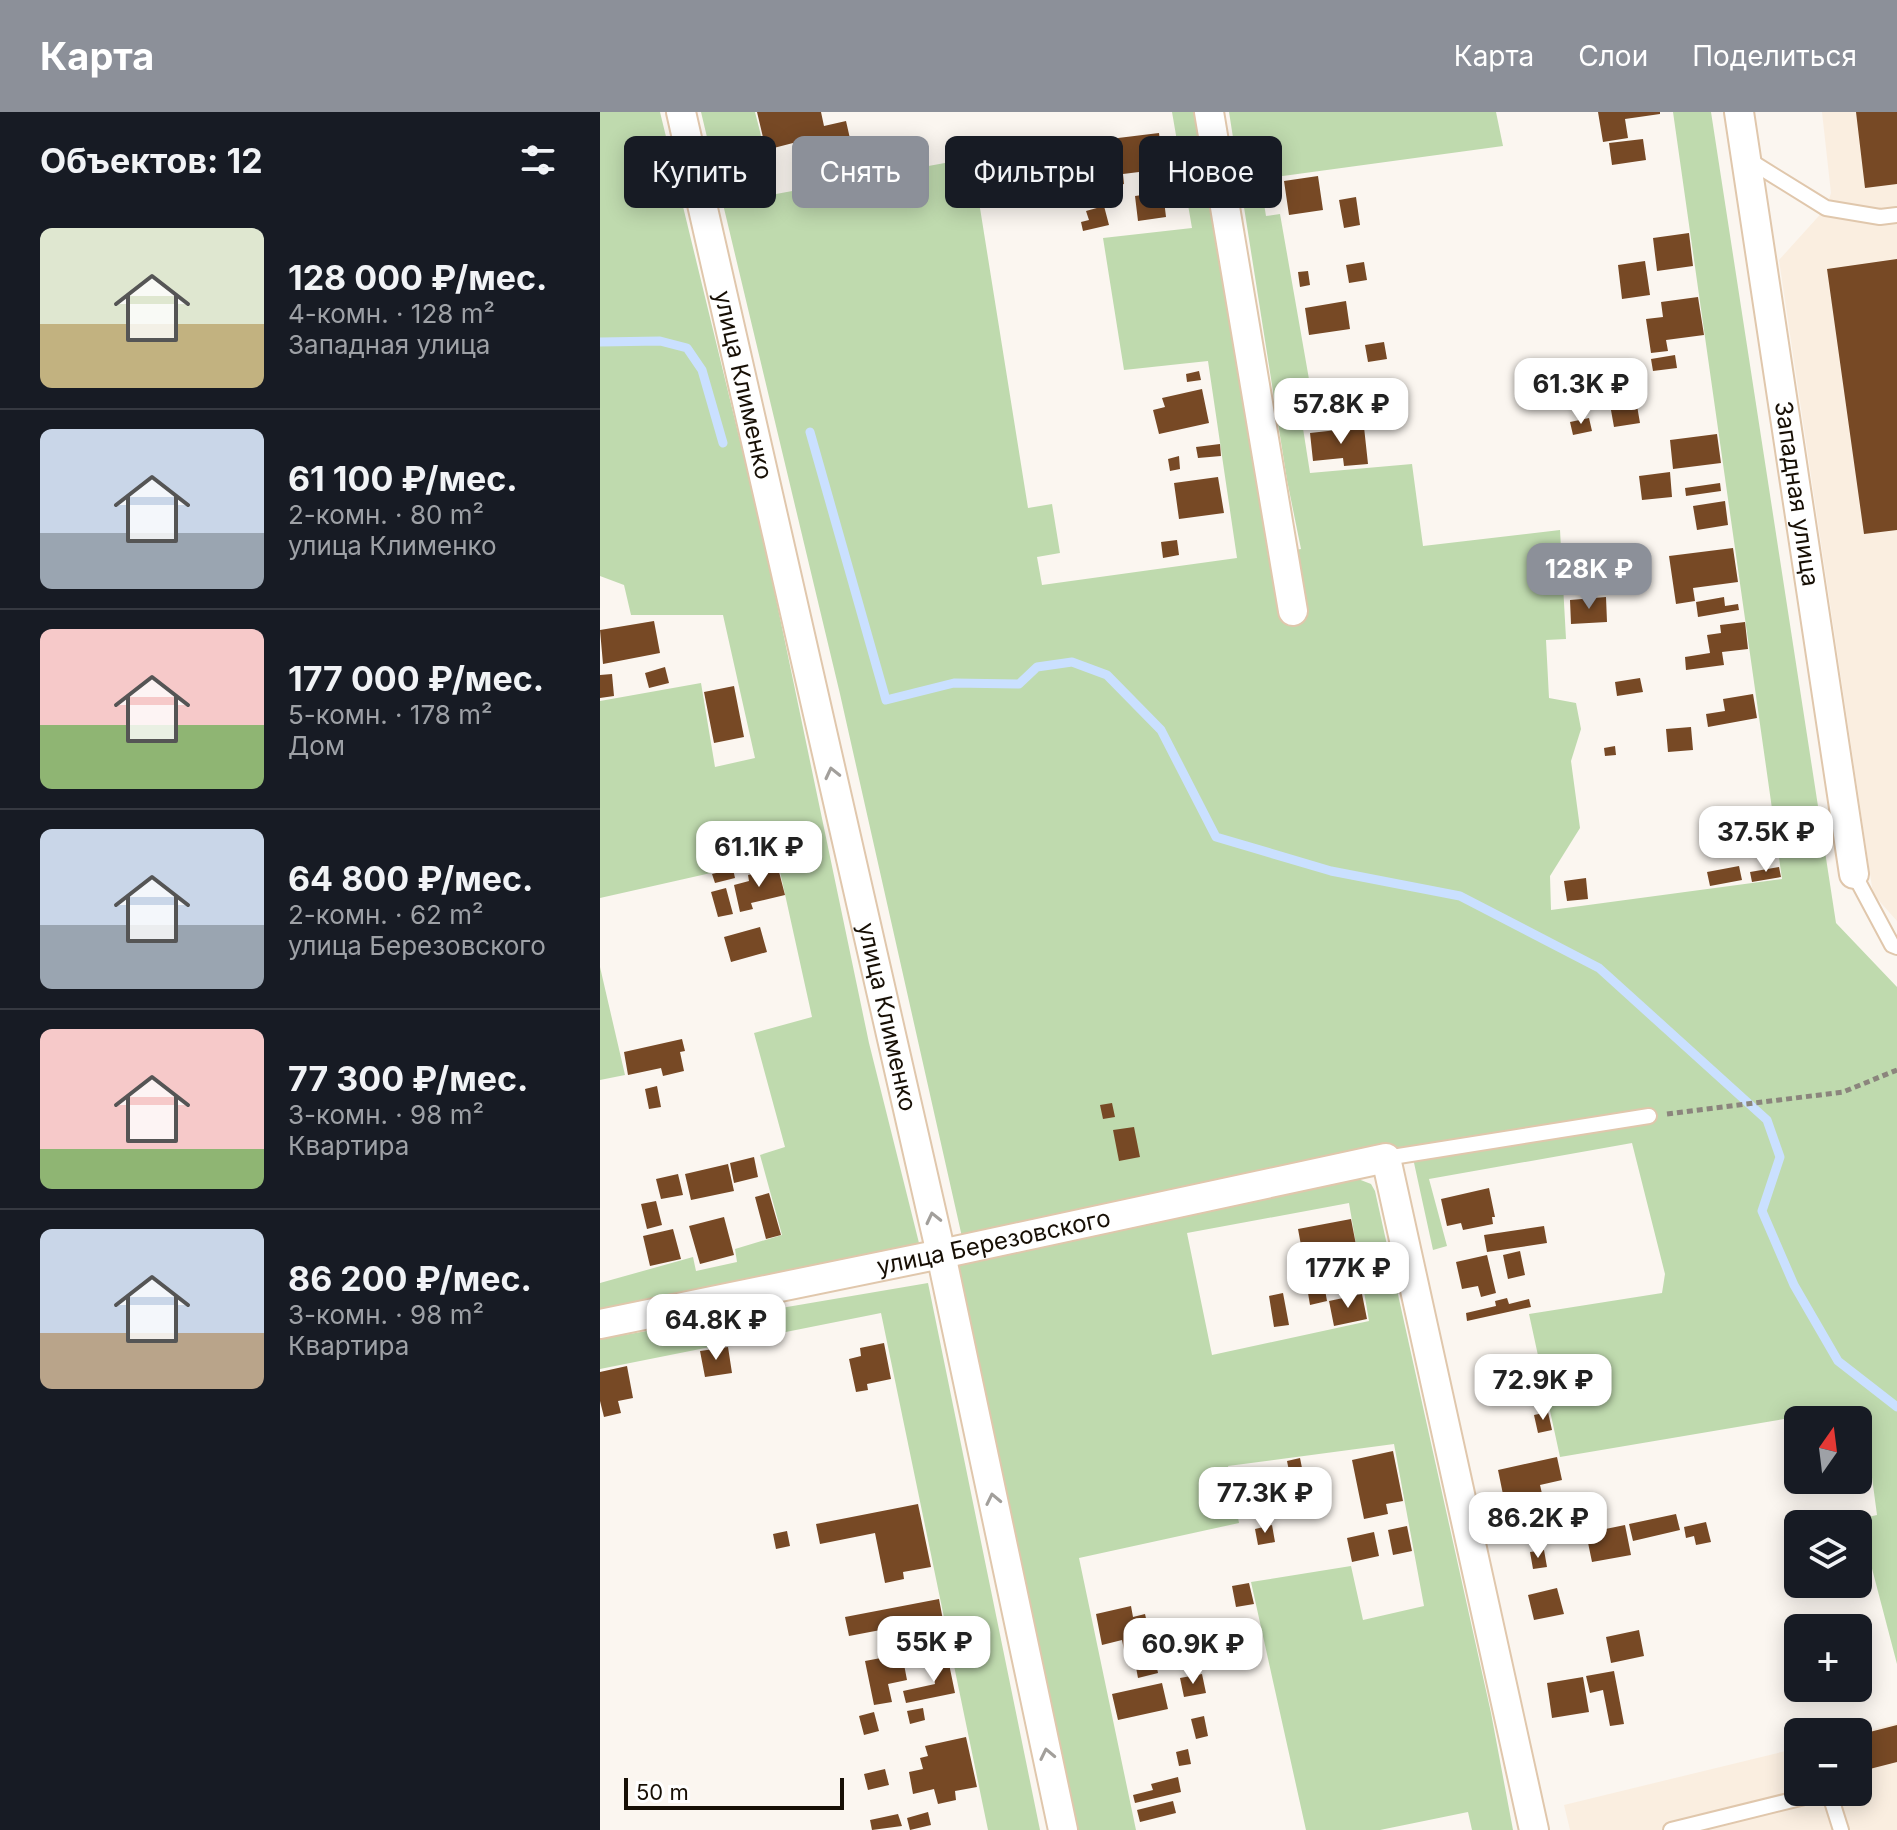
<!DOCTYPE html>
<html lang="ru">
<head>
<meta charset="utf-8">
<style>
  body { margin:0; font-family:Inter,sans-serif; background:#242831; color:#f1f3f6; height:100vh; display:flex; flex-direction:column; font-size:30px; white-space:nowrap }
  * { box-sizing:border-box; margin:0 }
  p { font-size:26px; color:#9ea1a6 }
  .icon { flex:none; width:44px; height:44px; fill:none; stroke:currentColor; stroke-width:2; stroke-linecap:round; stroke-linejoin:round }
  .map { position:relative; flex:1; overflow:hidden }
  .details { display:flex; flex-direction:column; background:#171b24; width:600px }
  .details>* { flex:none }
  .guide { position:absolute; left:24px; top:24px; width:760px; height:72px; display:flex; gap:16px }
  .needle { width:52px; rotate:14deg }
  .tools { position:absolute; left:1184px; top:1294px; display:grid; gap:16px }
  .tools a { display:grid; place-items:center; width:88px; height:88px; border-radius:12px; background:#171b24; box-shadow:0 4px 20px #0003; font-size:40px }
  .scale { position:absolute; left:24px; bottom:20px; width:220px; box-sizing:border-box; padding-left:8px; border:4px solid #170f05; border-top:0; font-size:22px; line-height:28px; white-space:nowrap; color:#170f05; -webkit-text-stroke:6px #fff; paint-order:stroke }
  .price { position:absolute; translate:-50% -68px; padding:0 18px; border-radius:16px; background:#fff; color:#222; font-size:26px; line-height:52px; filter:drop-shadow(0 2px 4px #0008) }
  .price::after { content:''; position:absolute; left:50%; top:48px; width:24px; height:18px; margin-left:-12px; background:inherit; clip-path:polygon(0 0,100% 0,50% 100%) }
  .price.current { background:#8c9099; color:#fff }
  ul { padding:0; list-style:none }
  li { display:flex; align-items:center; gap:24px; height:200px; padding:0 40px }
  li+li { border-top:2px solid #363941 }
  li span { display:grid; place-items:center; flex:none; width:224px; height:160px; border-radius:12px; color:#555 }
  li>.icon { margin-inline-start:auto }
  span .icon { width:96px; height:96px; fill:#fffc; stroke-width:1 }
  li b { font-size:34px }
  h2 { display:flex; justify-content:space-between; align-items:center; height:96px; padding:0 40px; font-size:34px }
  .pill { padding:0 28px; border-radius:12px; background:#171b24; box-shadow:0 4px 20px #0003; font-size:28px; line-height:72px }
  .pill.current { background:#8c9099; color:#fff }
  header { display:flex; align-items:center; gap:48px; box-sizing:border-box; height:112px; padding:0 40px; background:#8c9099; color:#fff }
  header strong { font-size:38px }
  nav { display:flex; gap:44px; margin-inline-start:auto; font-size:28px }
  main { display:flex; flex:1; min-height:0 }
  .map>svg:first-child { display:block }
  .built { fill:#faeee0 }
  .green { fill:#bfdaae; fill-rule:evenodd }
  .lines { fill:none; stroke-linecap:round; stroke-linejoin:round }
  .stream { stroke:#cae0ff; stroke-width:9 }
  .building { fill:#774925 }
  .lane-casing { stroke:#e0c7ac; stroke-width:18 }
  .street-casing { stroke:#e0c7ac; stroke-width:32 }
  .path { stroke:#8b857d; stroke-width:5; stroke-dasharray:6 4; stroke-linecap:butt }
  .lane { stroke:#fff; stroke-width:14 }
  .street { stroke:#fff; stroke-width:28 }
  .oneway { stroke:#a29f9b }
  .labels { text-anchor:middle; stroke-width:8; stroke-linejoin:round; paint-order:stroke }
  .street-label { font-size:24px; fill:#170f05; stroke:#fff }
</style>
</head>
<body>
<header>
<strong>Карта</strong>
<nav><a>Карта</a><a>Слои</a><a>Поделиться</a></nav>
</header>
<main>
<section class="details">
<h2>Объектов: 12<svg class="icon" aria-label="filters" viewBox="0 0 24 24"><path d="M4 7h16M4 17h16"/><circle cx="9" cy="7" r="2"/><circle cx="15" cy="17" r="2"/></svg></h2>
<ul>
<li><span style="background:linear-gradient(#dfe7d0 60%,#c2b280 0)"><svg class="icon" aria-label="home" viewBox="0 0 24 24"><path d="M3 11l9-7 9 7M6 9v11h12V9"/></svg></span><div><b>128 000 ₽/мес.</b><p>4-комн. · 128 m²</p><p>Западная улица</p></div></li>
<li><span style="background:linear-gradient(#c9d6e8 65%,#9aa5b1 0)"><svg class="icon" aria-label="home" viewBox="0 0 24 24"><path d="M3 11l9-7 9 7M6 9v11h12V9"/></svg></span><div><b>61 100 ₽/мес.</b><p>2-комн. · 80 m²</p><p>улица Клименко</p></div></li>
<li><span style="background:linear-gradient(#f6c9c9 60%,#8fb573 0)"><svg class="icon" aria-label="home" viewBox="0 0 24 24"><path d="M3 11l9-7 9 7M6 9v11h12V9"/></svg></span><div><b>177 000 ₽/мес.</b><p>5-комн. · 178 m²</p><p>Дом</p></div></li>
<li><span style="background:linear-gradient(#c9d6e8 60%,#9aa5b1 0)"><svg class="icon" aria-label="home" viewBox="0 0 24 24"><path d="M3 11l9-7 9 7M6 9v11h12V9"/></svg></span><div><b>64 800 ₽/мес.</b><p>2-комн. · 62 m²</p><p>улица Березовского</p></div></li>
<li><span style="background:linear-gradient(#f6c9c9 75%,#8fb573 0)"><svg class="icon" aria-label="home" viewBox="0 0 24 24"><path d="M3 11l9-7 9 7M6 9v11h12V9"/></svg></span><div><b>77 300 ₽/мес.</b><p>3-комн. · 98 m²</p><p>Квартира</p></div></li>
<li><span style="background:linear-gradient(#c9d6e8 65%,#b9a48a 0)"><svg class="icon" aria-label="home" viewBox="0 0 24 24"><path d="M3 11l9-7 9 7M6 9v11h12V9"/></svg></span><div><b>86 200 ₽/мес.</b><p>3-комн. · 98 m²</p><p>Квартира</p></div></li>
</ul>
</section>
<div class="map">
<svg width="1297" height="1718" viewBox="0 0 1297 1718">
  <rect width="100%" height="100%" fill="#fbf6f0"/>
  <path class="built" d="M1222,0H1297V809L1273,782L1179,148L1226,96L1231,81Z
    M1297,1611V1718H970L964,1693L1198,1636V1680H1258V1621Z"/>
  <path class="green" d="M0,0H60L161,415L269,931L319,1131L0,1200V1171L93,1145L96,1159L137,1150L135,1137L182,1123L160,1043L185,1035L154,921L212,905L177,746L0,786V589L101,571L115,655L155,646L123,503H31L24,473L0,464Z
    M101,0H155L176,82L372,46L428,396L452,392L460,441L437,445L442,473L637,446L608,249L524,258L503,126L592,116L572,0H596L668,443L701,437L687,368L629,0H896L903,34L660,67L666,104L680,102L716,307L702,310L710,361L812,352L823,434L960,418L966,527L946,528L949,586L976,591L981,617L971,649L980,716L950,764L951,798L1182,767L1073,0H1111L1236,811L1297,875V1552L1259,1407L1277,1403L1271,1358L1258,1361V1308H1246L1243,1297L960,1345L929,1202L1062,1181L1065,1162L1032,1031L829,1067L847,1134L833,1138L811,1037L362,1125L240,582Z
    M0,855L25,963L0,968Z
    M753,1065L771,1072L775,1079L891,1601L913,1718H872L868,1700L780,1718H706L651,1470L751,1454L763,1508L824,1494L794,1332L628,1354L639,1411L479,1446L536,1718H473L359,1153L361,1149ZM749,1091L769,1209L612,1243L587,1121Z
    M328,1171L440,1718H388L281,1201L0,1257V1227Z"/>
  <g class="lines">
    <path class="stream" d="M0,230L60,229L87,236L102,258L123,331
      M210,320L286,588L354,571L419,572L437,555L472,550L507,563L561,618L616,725L731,759L860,784L999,856L1167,1008L1180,1045L1162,1099L1194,1173L1238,1249L1297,1295"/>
  </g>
  <path class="building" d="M157,0H221L224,14L246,9L251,31L196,44L193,31L166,38Z
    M998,0H1060V2L1025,7L1028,26L1003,30Z
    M1256,0H1297V72L1265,76Z
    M559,21L563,57L523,62L524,72L514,74L510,43L520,42L518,26Z
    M1043,27L1046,48L1012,53L1009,31Z
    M718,64L723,98L689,103L684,69Z
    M563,80L566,105L538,109L535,84Z
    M756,85L760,113L744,116L739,88Z
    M504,94L509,113L483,119L481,110L489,108L486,99Z
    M1089,121L1093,154L1057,159L1053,126Z
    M1297,147V418L1264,422L1227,157Z
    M1045,149L1050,183L1022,187L1018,153Z
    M764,150L767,168L749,171L746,153Z
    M708,159L710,173L700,175L698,160Z
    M1098,185L1104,223L1066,228L1068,239L1051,241L1046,207L1063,205L1061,190Z
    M746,189L750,217L709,223L705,196Z
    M784,230L787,247L768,250L765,233Z
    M1075,243L1077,256L1053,259L1051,247Z
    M599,259L601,268L587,270L586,262Z
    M602,277L609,311L559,322L553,298L565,295L562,286Z
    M1035,282L1040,311L1014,315L1009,287Z
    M989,306L992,319L973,323L970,310Z
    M764,315L768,352L744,354L743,346L713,349L710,321Z
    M1117,322L1121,351L1073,357L1070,328Z
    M620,332L621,344L598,346L596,335Z
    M579,344L580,357L570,359L568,347Z
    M1070,360L1072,385L1042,388L1039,364Z
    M618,365L624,401L579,407L574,371Z
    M1120,371L1121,379L1086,384L1085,376Z
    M1125,389L1128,413L1097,418L1093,394Z
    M577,428L579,443L563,446L561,430Z
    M1133,436L1138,470L1093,476L1095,489L1076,492L1069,444Z
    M1048,449L1051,464L1012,471L1010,455Z
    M1006,485L1007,510L971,512L970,488Z
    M1124,485L1125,494L1138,492L1139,498L1098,505L1096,490Z
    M54,509L60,541L3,552L0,518Z
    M1145,510L1148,537L1122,540L1124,553L1086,558L1085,545L1110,541L1107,523L1121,521L1120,513Z
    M65,555L69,571L49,576L45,561Z
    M12,562L14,584L0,586V563Z
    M1040,566L1043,580L1017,584L1015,570Z
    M134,574L144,625L114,631L104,580Z
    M1153,582L1157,606L1108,615L1106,602L1125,599L1123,587Z
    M1091,615L1093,638L1068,640L1066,617Z
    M1015,634L1016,643L1005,644L1004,636Z
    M1168,694L1174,730L1118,739L1112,704Z
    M1139,754L1142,768L1110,774L1107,760Z
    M1179,755L1181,765L1152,770L1150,760Z
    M178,756L185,783L151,791L153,797L140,800L134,773L149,769L148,763Z
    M133,757L135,766L115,771L112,762Z
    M986,766L988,787L967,789L964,769Z
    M126,776L133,802L118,805L111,780Z
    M160,815L167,840L131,850L124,825Z
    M82,927L85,939L80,940L84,959L63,964L61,956L28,963L24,940Z
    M57,974L61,995L49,997L45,977Z
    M512,991L515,1005L503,1007L500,993Z
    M534,1015L540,1045L519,1049L513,1018Z
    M154,1045L158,1065L134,1071L130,1051Z
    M128,1052L134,1079L91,1088L85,1062Z
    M78,1062L83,1083L61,1087L56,1067Z
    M889,1076L895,1105H892L893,1112L863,1118L861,1111L847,1114L841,1087Z
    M169,1081L181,1123L166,1127L155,1085Z
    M56,1089L62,1113L47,1117L41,1092Z
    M124,1105L134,1143L100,1152L89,1114Z
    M751,1107L757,1138L717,1146L721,1164L707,1166L698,1117Z
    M944,1114L947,1131L887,1140L884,1123Z
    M73,1117L81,1147L50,1154L43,1124Z
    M920,1139L925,1163L908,1167L903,1143Z
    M887,1143L896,1181L881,1185L878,1174L862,1177L856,1150Z
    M724,1172L727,1189L710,1193L707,1175Z
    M683,1181L689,1213L674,1215L669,1184Z
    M762,1182L767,1207L734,1214L729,1189Z
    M907,1186L909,1192L929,1187L931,1195L867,1209L866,1201L896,1194L895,1189Z
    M284,1231L291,1267L267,1272L268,1278L256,1280L249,1247L261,1244L260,1236Z
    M128,1235L132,1261L105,1265L100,1239Z
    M27,1254L33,1286L18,1289L21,1301L4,1305L0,1289V1260Z
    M948,1300L952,1318L938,1321L934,1303Z
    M793,1339L803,1389L786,1392L788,1402L764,1407L752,1348Z
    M957,1345L962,1368L940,1373L947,1403L917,1409L914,1395L906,1397L898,1358Z
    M700,1346L702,1356L689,1359L687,1349Z
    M318,1392L331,1455L303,1460L304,1467L285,1471L275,1421L220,1432L216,1412Z
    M974,1397L978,1417L961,1420L957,1401Z
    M1076,1402L1080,1418L1033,1429L1029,1412Z
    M1106,1410L1111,1430L1096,1433L1094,1424L1086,1426L1084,1415Z
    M672,1413L675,1430L658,1433L655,1417Z
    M1025,1413L1031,1443L992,1450L986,1421Z
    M807,1414L812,1439L793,1443L788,1418Z
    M187,1419L190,1434L176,1437L173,1422Z
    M774,1420L779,1444L752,1450L747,1426Z
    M944,1438L947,1455L933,1457L930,1440Z
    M649,1471L654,1492L636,1495L632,1474Z
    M957,1476L964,1502L934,1508L928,1483Z
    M339,1487L345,1519L293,1529L291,1516L249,1524L245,1505Z
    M531,1494L533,1505L545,1502L552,1532L524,1538L522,1528L502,1533L496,1502Z
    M568,1515L573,1539L560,1542L555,1518Z
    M1039,1518L1044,1544L1011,1551L1006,1525Z
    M302,1542L307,1568L288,1572L292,1590L274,1593L265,1549Z
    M555,1546L558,1561L538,1566L535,1550Z
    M348,1547L355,1581L306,1591L303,1579L335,1572L331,1550Z
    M1014,1559L1024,1612L1010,1614L1003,1578L990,1581L986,1564Z
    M602,1562L606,1581L584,1585L580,1566Z
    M983,1565L989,1600L952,1606L947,1571Z
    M562,1571L568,1597L518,1608L512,1582Z
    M323,1596L325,1608L310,1612L307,1599Z
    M274,1600L279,1619L264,1623L259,1604Z
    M604,1604L608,1624L596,1627L591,1607Z
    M1297,1613V1650L1258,1660V1623Z
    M366,1625L377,1675L355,1679L356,1688L338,1692L334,1677L313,1682L309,1660L323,1657L320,1646L328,1644L325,1634Z
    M588,1637L591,1652L579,1654L576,1640Z
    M285,1657L289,1673L268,1678L264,1662Z
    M578,1665L581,1680L535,1691L533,1683L553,1678L551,1672Z
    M573,1689L576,1701L540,1710L537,1698Z
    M328,1700L331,1713L310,1718L307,1706Z
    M298,1702L302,1714L272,1718L270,1708Z"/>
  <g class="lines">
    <g class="lane-casing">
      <path id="lane" d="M1147,47L1226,96L1280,105L1297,103
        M1254,762L1292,833L1297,835
        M786,1046L1049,1004
        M1229,1680L1241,1718
        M1071,1718L1225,1680"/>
    </g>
    <g class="street-casing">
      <g id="street">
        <path id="s1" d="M81,0L341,1142L463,1718"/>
        <path d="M609,0L693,499"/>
        <path id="s2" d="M1139,0L1254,762"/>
        <path id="s3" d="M0,1212L341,1142L786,1046L934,1718"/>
      </g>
    </g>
    <path class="path" d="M1067,1002L1243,980L1297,958"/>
    <use href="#lane" class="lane"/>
    <use href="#street" class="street"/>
  </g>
  <defs><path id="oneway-chevron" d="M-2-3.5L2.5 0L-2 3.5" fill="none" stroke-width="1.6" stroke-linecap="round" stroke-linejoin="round" transform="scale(2)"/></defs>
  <g class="oneway">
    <use href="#oneway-chevron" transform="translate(232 661) rotate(-103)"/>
    <use href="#oneway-chevron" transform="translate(333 1106) rotate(-103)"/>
    <use href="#oneway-chevron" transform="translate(393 1387) rotate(-102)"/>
    <use href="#oneway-chevron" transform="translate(447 1642) rotate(-102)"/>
  </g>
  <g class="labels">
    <g class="street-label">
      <text dy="8" stroke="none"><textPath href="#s1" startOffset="280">улица Клименко</textPath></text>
      <text dy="8" stroke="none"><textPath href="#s2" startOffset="386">Западная улица</textPath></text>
      <text dy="8" stroke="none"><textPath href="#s1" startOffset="928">улица Клименко</textPath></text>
      <text dy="8" stroke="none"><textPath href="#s3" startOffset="402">улица Березовского</textPath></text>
    </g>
  </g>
</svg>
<div class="tools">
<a><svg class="needle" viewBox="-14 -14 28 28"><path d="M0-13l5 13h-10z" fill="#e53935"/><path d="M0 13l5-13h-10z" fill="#9ea1a6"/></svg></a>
<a><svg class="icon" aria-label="layers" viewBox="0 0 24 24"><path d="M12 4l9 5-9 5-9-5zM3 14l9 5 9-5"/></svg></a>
<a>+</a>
<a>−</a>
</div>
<div class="scale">50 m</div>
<b class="price" style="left:981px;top:314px">61.3K ₽</b>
<b class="price" style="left:741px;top:334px">57.8K ₽</b>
<b class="price current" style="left:989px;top:499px">128K ₽</b>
<b class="price" style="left:1166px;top:762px">37.5K ₽</b>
<b class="price" style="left:159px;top:777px">61.1K ₽</b>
<b class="price" style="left:748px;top:1198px">177K ₽</b>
<b class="price" style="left:116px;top:1250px">64.8K ₽</b>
<b class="price" style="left:943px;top:1310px">72.9K ₽</b>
<b class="price" style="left:665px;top:1423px">77.3K ₽</b>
<b class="price" style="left:938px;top:1448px">86.2K ₽</b>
<b class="price" style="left:334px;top:1572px">55K ₽</b>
<b class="price" style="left:593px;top:1574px">60.9K ₽</b>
<div class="guide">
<a class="pill">Купить</a>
<a class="pill current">Снять</a>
<a class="pill">Фильтры</a>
<a class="pill">Новое</a>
</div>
</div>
</main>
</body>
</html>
